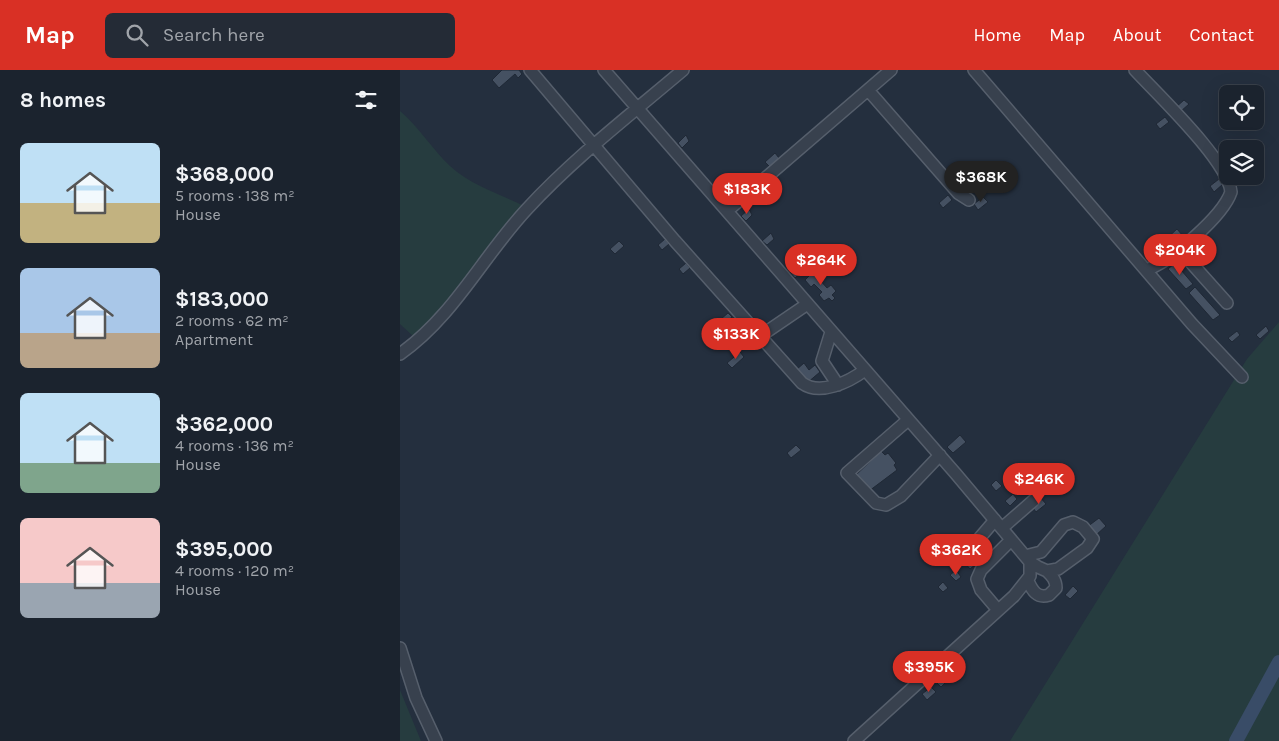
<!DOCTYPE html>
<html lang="en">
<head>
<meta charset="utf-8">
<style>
  body { margin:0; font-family:Karla,sans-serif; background:#242b36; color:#f1f3f6; height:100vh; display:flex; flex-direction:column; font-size:19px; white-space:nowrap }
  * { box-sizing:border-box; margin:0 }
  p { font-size:16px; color:#a0a4aa }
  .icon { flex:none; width:28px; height:28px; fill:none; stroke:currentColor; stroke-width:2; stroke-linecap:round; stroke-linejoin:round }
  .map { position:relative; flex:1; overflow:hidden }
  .drawer { display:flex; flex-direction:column; background:#1b232e; width:400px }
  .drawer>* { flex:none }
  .tools { position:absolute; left:819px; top:15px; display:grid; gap:10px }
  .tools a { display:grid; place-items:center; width:45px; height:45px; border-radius:8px; background:#1b232e; box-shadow:0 5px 20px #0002,0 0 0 1px #39404a; font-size:25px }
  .price { position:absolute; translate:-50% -42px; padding:0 11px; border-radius:18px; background:#d93025; color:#fff; font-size:16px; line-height:32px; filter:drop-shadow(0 1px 2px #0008) }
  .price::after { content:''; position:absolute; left:50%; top:30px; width:15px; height:11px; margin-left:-8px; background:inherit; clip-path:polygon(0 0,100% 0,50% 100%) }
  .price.active { background:#222; color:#fff }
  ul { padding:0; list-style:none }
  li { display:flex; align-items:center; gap:15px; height:125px; padding:0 20px }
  li span { display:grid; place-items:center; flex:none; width:140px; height:100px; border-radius:8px; color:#555 }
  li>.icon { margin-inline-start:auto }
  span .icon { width:60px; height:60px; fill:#fffc; stroke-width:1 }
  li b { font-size:21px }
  h2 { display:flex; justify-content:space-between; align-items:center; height:60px; padding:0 20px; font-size:21px }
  header { display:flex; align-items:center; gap:30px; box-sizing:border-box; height:70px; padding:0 25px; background:#d93025; color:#fff }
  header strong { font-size:24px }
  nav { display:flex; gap:28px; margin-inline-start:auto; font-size:18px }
  .search { width:350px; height:45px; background:#242b36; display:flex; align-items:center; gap:12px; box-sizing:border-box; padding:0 18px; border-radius:8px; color:#a0a4aa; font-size:19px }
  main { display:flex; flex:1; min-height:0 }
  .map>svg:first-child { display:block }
  .green { fill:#263c3f }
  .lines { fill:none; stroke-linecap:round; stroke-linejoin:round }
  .river { stroke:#394c67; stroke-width:14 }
  .building { fill:#455162; stroke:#1f2835 }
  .minor-casing { stroke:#565f6c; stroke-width:14 }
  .minor { stroke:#38414e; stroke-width:11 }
</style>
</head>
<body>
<header>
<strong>Map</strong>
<div class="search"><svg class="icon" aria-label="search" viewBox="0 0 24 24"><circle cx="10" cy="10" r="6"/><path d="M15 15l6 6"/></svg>Search here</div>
<nav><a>Home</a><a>Map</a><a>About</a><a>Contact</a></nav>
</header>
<main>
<section class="drawer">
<h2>8 homes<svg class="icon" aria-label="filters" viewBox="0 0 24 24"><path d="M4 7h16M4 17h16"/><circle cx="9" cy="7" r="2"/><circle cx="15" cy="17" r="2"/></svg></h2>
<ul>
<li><span style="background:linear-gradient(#bfe0f5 60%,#c2b280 0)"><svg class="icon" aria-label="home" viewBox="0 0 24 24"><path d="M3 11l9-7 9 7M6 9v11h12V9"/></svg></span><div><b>$368,000</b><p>5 rooms · 138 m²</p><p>House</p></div></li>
<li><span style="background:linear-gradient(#a9c7e8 65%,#b9a48a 0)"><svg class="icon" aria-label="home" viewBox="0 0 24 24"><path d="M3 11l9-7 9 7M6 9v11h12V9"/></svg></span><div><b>$183,000</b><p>2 rooms · 62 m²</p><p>Apartment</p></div></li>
<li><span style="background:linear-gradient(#bfe0f5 70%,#7fa58c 0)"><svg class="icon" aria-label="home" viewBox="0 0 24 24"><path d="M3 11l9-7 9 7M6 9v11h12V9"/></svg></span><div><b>$362,000</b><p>4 rooms · 136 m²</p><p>House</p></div></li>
<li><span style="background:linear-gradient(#f6c9c9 65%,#9aa5b1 0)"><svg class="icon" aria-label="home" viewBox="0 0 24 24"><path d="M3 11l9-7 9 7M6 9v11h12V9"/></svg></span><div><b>$395,000</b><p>4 rooms · 120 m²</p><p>House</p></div></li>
</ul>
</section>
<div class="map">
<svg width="879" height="671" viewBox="0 0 879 671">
  <rect width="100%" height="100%" fill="#242f3e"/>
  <path class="green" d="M0,41C19,57 32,79 50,96C71,115 97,123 122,135C84,177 56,228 13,266L0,254Z
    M879,252V671H610L847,289Z
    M0,620L21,671H0Z"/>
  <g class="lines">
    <path class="river" d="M836,671L879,592"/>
  </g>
  <path class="building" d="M102,0H119L122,4L118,8L115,4L99,18L92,10Z
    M784,30L789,34L780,42L775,38Z
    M765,47L769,52L760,59L756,54Z
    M286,65L289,71L282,78L278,73Z
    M375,83L379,88L370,97L365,92Z
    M570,105L575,110L563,121L558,115Z
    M819,109L823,114L814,122L810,116Z
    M328,114L331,121L324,127L320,122Z
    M548,125L552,130L543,138L539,133Z
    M583,127L588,132L578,140L574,134Z
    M349,139L352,145L346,151L341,146Z
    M777,159L783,166L776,172L778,174L776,176L774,174L771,177L765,170Z
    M371,163L374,169L367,175L362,171Z
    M265,169L269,174L262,180L258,175Z
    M219,171L224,176L215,184L210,179Z
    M286,193L290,198L283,204L279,199Z
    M775,193L793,214L786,219L768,199Z
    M397,196L402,202L395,208L390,202Z
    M410,200L413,204L417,200L422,206L419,209L427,218L431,215L436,221L432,225L435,228L432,231L429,228L424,231L419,225L422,222L414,214L411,217L405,210L409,206L407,203Z
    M795,217L820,245L813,250L789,223Z
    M328,243L332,247L325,253L321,249Z
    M866,256L869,261L860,269L856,265Z
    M837,261L840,265L832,272L828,268Z
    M340,282L344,287L332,298L327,293Z
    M404,293L409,300L415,295L420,302L407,313L396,300Z
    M560,365L566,372L553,383L547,377Z
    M396,375L401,380L391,388L387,383Z
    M481,381L485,385L488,383L496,393L494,395L497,400L469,421L456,405Z
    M613,395L618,402L613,407L607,400Z
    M596,410L602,416L596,421L591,415Z
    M613,424L617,429L610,436L605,431Z
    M640,427L646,434L636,442L633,438L635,433Z
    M699,448L706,456L695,466L687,457Z
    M587,474L592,480L586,485L588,487L578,496L576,494L570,499L565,493Z
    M556,500L561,507L556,511L550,505Z
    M543,512L548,518L543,522L538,517Z
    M673,516L678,521L670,529L665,525Z
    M545,604L549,609L541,617L536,612Z
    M531,617L536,622L527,630L522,624Z"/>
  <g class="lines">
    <g class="minor-casing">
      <path id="minor" d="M130,0L275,171L402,313C420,326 449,312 465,300
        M204,0L556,404L630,492L638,497L647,501L658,499L687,478L693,469L683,457L673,452L664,455L641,482L625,486
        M574,0L792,254L842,307
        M735,0C758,25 828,91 831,122C823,146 770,192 746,200
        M468,20L558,123L569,130
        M327,141L491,0
        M771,187H786L827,233
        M431,262L422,291L438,315
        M359,267L406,235
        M0,284C54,246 83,186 127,139C174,88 230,45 283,0
        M508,350L447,403L476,433L486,435L501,426L540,385
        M602,458L634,430
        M571,478L595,450
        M628,511C632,520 637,529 649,525L656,518C656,510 652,506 647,501
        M598,540L581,520L577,509L581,500L611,470
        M0,578L16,628L36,671
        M454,671L614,526L630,506V492"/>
    </g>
    <use href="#minor" class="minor"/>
  </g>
</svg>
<div class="tools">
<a><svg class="icon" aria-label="locate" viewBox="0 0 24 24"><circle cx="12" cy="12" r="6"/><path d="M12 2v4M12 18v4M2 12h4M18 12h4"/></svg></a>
<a><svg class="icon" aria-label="layers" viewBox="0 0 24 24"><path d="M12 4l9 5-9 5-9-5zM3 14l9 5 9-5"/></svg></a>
</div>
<b class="price active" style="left:581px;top:133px">$368K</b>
<b class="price" style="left:347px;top:145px">$183K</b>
<b class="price" style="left:780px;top:206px">$204K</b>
<b class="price" style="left:421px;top:216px">$264K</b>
<b class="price" style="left:336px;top:290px">$133K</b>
<b class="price" style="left:639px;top:435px">$246K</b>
<b class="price" style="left:556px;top:506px">$362K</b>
<b class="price" style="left:529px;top:623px">$395K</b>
</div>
</main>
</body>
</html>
